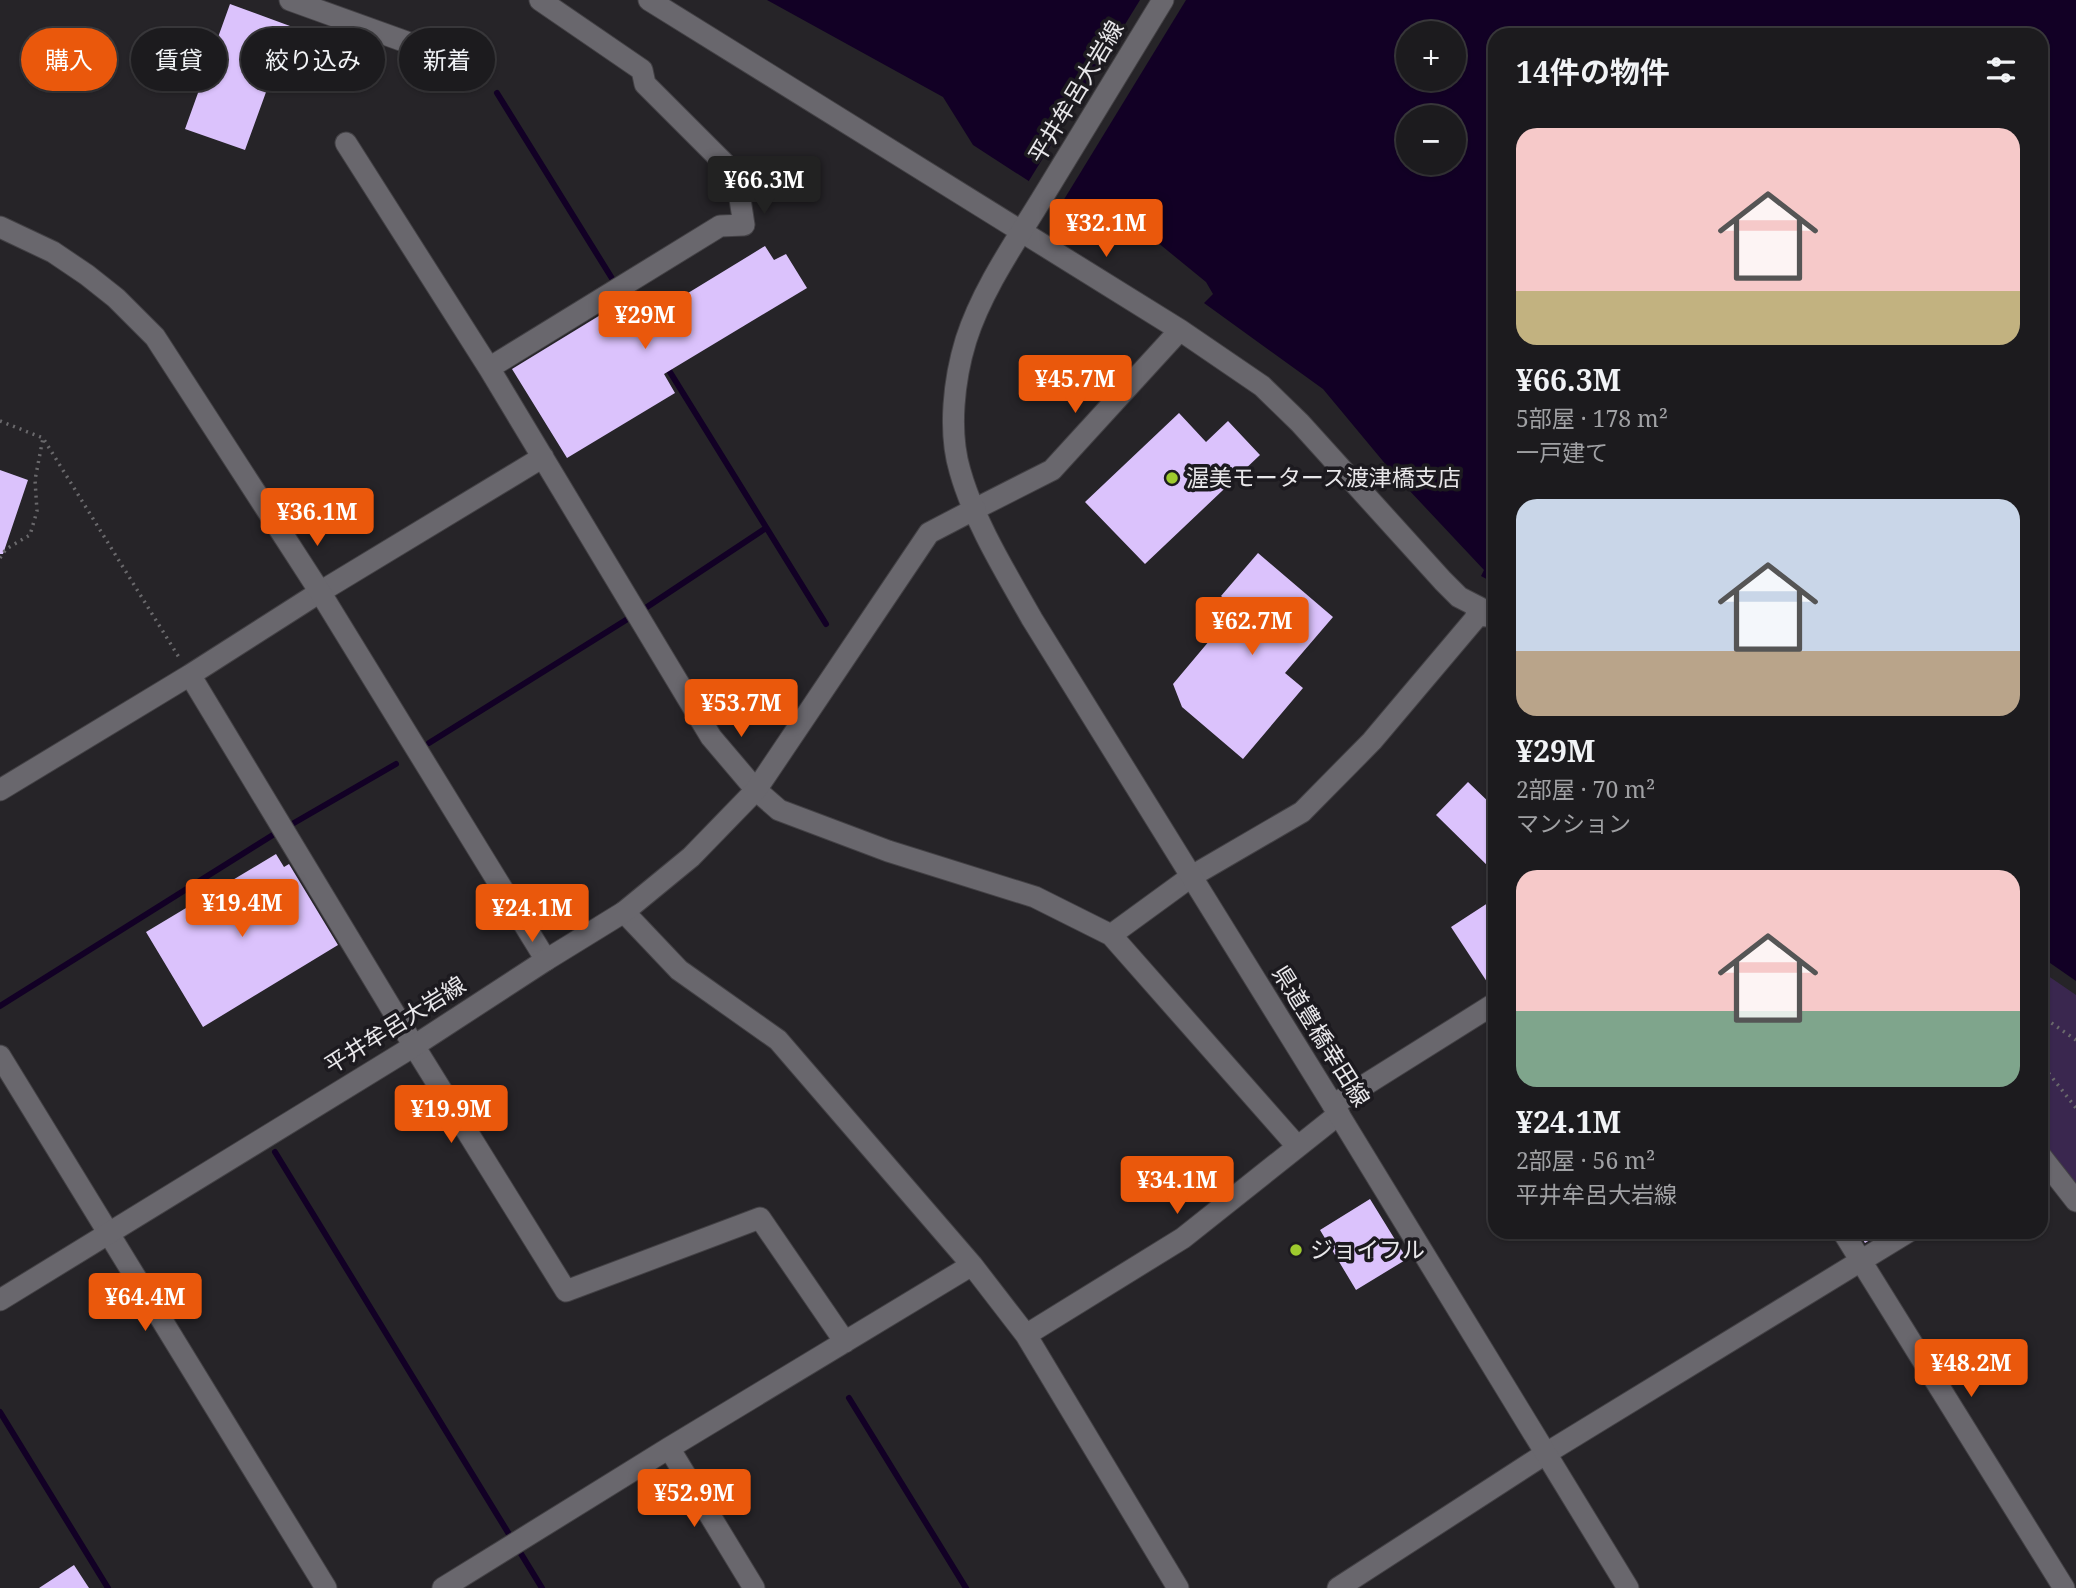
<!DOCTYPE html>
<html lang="ja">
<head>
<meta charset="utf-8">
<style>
  body { margin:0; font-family:"Noto Serif","Noto Sans JP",serif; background:#29282b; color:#f1f3f6; height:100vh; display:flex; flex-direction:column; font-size:26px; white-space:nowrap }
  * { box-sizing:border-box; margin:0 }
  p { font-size:23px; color:#a0a1a4 }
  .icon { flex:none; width:38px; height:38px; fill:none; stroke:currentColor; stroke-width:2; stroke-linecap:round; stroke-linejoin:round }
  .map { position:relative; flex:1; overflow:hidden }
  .details { position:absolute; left:1488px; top:28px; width:560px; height:1211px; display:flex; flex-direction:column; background:#1c1b1e; border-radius:21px; box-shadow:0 2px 5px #0004,0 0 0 2px #3a393c }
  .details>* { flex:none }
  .top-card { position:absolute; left:21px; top:28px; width:665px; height:63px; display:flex; gap:14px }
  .buttons { position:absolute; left:1396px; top:21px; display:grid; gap:14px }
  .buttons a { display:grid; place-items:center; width:70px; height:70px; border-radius:50%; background:#1c1b1e; box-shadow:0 2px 5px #0004,0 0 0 2px #3a393c; font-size:35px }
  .price { position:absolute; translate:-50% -60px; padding:0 16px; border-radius:7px; background:#ea580c; color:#fff; font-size:23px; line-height:46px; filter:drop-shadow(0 2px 4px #0008) }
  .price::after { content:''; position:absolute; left:50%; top:42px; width:21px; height:16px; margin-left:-10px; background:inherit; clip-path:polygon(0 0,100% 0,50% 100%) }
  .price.current { background:#222; color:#fff }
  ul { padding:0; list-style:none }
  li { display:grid; align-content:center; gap:14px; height:371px; padding:0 28px }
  li span { display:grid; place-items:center; height:217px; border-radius:21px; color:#555 }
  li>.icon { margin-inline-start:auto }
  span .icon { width:126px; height:126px; fill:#fffc; stroke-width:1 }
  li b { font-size:30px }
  h2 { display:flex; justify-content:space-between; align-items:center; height:84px; padding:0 28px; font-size:30px }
  .pill { padding:0 24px; border-radius:32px; background:#1c1b1e; box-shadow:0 2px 5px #0004,0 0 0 2px #3a393c; font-size:24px; line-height:63px }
  .pill.current { background:#ea580c; color:#fff }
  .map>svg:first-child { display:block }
  .green { fill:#3a274f }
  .water { fill:#120025; fill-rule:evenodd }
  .pier { fill:#262428 }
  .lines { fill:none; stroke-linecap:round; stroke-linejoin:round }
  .stream { stroke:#120025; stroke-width:6 }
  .building { fill:#dbc2fc }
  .minor-casing { stroke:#434145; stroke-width:23 }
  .tertiary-casing { stroke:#434145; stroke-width:23 }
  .secondary-casing { stroke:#434145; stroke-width:23 }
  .path { stroke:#6a696c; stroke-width:3.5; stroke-dasharray:2 5; stroke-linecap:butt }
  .minor { stroke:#69676d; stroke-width:21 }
  .tertiary { stroke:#69676d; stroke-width:21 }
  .secondary { stroke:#69676d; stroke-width:21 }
  .poi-dot { fill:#9eca2e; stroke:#1c1a1f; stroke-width:2.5 }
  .labels { text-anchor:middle; stroke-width:7; stroke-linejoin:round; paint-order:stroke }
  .street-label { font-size:23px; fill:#e8e7ea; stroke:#1c1a1f }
  .poi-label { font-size:23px; fill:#e8e7ea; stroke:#1c1a1f; text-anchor:start }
</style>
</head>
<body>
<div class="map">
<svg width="2076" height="1588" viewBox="0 0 2076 1588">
  <rect width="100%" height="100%" fill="#262428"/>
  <path class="green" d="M2041,971L2076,995V1187L2041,1141Z"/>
  <path class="water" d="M767,0H2076V981L2040,956V35H1494V583L1481,576L1484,570L1392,472L1323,389L1204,303L1213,294L1206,282L1135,224L1120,218L1095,224L973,145L943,97ZM1409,33H1454V79H1409ZM1409,117H1454V163H1409Z"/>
  <path class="pier" d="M1140,0H1186L1060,206L1027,184Z"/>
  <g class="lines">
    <path class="stream" d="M497,93L613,280
      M621,293L643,328
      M665,364L826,624
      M644,609L766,528
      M429,743L626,620
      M287,827L396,764
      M0,1006L276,833
      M275,1152L542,1588
      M849,1398L966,1588
      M0,1412L108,1588"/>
  </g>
  <path class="building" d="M230,4L290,26L245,150L185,129Z
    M765,246L774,260L786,254L807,288L664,374L675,393L567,458L512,369L620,303L634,326Z
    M1179,413L1206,442L1228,421L1260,455L1145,564L1085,502Z
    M0,470L28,480L3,554H0Z
    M1258,553L1333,617L1285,673L1303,688L1243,759L1182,707L1173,684L1236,609L1221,596Z
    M1468,782L1494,807V872L1436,815Z
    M276,854L284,867L289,864L338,945L203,1027L146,932Z
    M1494,899V991H1493L1451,927Z
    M1370,1199L1407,1259L1356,1290L1320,1230Z
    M1858,1232H1883L1865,1243Z
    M74,1565L89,1588H39Z"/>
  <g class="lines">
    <g class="minor-casing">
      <path id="minor" d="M290,0L437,53
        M649,0L1180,330L1262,386L1300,423L1443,581L1459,597L1494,615
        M346,143L489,368L711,737L756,790L779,810L888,851L1035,897L1111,935L1297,1146
        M489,368L720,226L744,225L740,199L724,163L645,84L642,70L540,0
        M975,509L1052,470L1180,330
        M190,675L414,1046L566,1291L760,1218L845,1342
        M0,790L190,675L320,592L543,457
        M624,912L679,970L778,1040L972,1265L1026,1335L1178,1588
        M1111,935L1192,876L1302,812L1372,741L1475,619L1478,608L1486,616
        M0,1056L326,1588
        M1333,1105L1494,1004
        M2040,1155L2076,1201
        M1843,1232L2064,1588
        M1026,1335L1183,1238L1339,1114
        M669,1448L754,1588
        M443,1588L669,1448L972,1265
        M1338,1588L1545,1454L1908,1232"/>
    </g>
    <g class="tertiary-casing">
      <path id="tertiary" d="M0,227L53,252L87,275L116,298L155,337L320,592L546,960"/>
    </g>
    <g class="secondary-casing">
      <path id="secondary" d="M1163,0C1122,67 1082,133 1041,200C1014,244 982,290 966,340C954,379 948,431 960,471C974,521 1006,573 1032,619L1333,1105L1628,1588
        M0,1300L414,1046L546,960L624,912L691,857L756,790L929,533L975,509"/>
    </g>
    <path class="path" d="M0,421L43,438L180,659
      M0,558L6,549L30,535L37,511L35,480L43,438
      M2040,1015L2076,1040
      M2040,1062L2076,1108"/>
    <use href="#minor" class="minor"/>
    <use href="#tertiary" class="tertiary"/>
    <use href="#secondary" class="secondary"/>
  </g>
  <g class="poi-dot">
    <circle cx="1172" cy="478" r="7"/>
    <circle cx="1296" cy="1250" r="7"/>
  </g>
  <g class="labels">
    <g class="street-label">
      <text transform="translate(1076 92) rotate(-59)" y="8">平井牟呂大岩線</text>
      <text transform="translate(395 1025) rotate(-32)" y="8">平井牟呂大岩線</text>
      <text transform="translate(1321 1036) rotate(58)" y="8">県道豊橋幸田線</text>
    </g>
    <g class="poi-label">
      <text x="1186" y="486">渥美モータース渡津橋支店</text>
      <text x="1310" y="1258">ジョイフル</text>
    </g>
  </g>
</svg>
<div class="buttons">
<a>+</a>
<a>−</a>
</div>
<b class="price current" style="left:764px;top:216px">¥66.3M</b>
<b class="price" style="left:1106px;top:259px">¥32.1M</b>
<b class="price" style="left:645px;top:351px">¥29M</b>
<b class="price" style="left:1075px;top:415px">¥45.7M</b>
<b class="price" style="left:317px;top:548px">¥36.1M</b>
<b class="price" style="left:1252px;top:657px">¥62.7M</b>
<b class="price" style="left:741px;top:739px">¥53.7M</b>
<b class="price" style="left:242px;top:939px">¥19.4M</b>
<b class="price" style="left:532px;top:944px">¥24.1M</b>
<b class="price" style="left:451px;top:1145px">¥19.9M</b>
<b class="price" style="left:1177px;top:1216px">¥34.1M</b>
<b class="price" style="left:145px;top:1333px">¥64.4M</b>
<b class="price" style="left:1971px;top:1399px">¥48.2M</b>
<b class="price" style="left:694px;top:1529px">¥52.9M</b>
<div class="top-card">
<a class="pill current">購入</a>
<a class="pill">賃貸</a>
<a class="pill">絞り込み</a>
<a class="pill">新着</a>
</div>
<section class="details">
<h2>14件の物件<svg class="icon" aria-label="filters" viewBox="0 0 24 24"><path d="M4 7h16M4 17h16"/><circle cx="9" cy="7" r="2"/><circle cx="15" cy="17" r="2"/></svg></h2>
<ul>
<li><span style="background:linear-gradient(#f6c9c9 75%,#c2b280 0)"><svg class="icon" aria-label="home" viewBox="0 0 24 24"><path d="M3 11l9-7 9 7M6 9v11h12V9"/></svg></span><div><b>¥66.3M</b><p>5部屋 · 178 m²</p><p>一戸建て</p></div></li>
<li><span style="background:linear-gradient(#c9d6e8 70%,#b9a48a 0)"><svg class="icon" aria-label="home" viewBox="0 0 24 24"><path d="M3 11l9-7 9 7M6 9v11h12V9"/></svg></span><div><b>¥29M</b><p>2部屋 · 70 m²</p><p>マンション</p></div></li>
<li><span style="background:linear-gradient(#f6c9c9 65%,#7fa58c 0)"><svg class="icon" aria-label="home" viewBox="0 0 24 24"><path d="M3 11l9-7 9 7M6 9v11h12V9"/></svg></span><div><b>¥24.1M</b><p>2部屋 · 56 m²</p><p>平井牟呂大岩線</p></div></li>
</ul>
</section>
</div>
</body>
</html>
